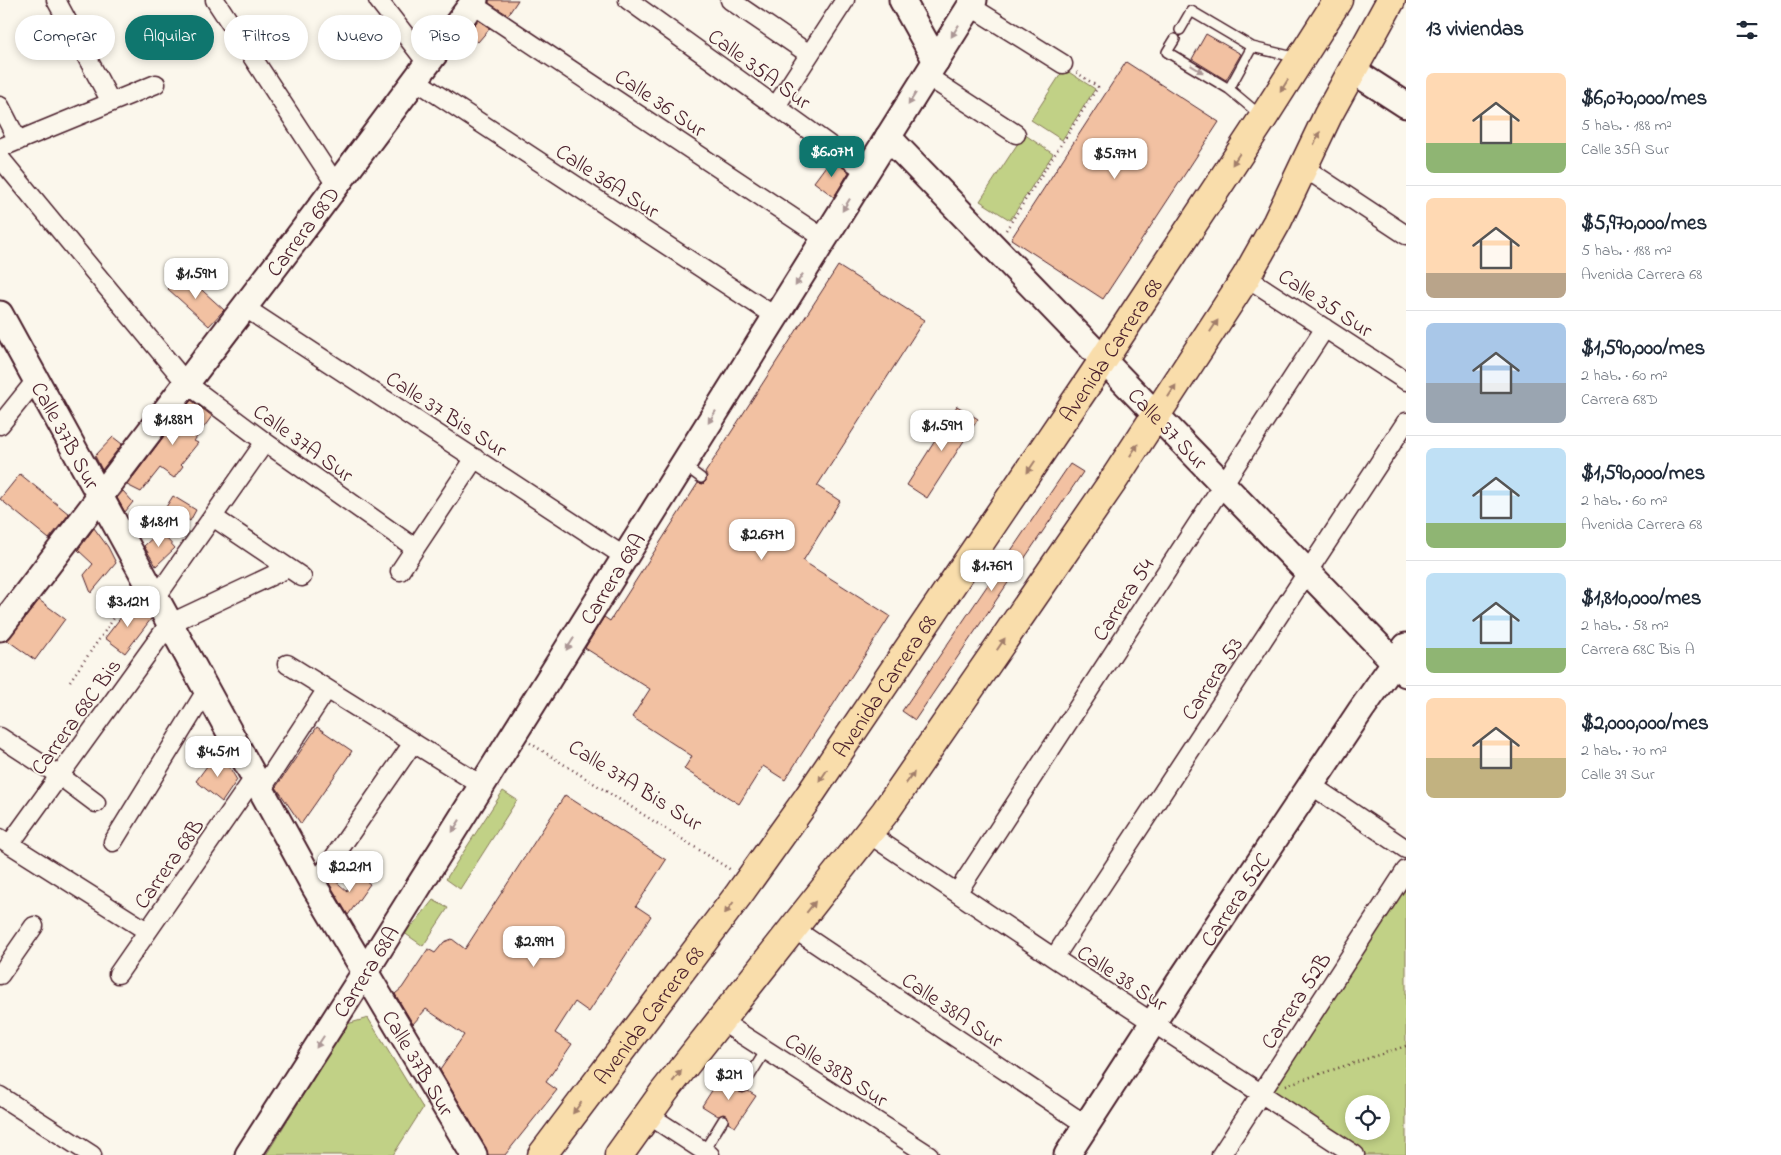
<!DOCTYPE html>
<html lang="es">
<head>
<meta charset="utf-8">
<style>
  body { margin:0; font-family:"Indie Flower",sans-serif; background:#f6f6f7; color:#1f2937; height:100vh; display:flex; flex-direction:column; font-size:19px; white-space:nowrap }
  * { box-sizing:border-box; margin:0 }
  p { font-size:16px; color:#747a83 }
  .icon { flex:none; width:28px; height:28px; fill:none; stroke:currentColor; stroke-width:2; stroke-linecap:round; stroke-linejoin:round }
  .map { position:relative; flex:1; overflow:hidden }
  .drawer { display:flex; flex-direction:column; background:#fff; width:375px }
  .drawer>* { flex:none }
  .hud { position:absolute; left:15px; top:15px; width:475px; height:45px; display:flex; gap:10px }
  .buttons { position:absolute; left:1345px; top:1095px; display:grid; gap:10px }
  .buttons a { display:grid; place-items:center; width:45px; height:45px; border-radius:50%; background:#fff; box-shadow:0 2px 8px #0003; font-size:25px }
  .price { position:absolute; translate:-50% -42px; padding:0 11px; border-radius:10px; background:#fff; color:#222; font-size:16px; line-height:32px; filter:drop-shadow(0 1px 2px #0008) }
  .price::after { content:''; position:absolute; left:50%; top:30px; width:15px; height:11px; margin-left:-8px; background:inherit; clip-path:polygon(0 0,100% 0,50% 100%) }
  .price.on { background:#0f766e; color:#fff }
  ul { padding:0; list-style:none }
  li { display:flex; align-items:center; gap:15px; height:125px; padding:0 20px }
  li+li { border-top:1px solid #e0e1e3 }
  li span { display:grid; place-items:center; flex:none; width:140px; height:100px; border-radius:8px; color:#555 }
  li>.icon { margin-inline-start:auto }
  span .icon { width:60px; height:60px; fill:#fffc; stroke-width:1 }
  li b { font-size:21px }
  h2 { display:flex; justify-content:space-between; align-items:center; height:60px; padding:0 20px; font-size:21px }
  .chip { padding:0 18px; border-radius:22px; background:#fff; box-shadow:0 2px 8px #0003; font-size:18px; line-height:45px }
  .chip.on { background:#0f766e; color:#fff }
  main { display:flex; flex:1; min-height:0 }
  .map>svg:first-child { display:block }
  .green { fill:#c1d186; stroke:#867858; fill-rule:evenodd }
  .building { fill:#f2c1a2; stroke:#4a1f2b }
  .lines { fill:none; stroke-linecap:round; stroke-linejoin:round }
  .lane-casing { stroke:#4a1f2b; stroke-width:12 }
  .street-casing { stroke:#4a1f2b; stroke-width:21 }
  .secondary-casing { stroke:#4a1f2b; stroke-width:29 }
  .primary-casing { stroke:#4a1f2b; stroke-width:31 }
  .path { stroke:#4a1f2b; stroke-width:2.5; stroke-dasharray:1 4; stroke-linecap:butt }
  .lane { stroke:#fbf7ec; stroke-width:9 }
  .street { stroke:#fbf7ec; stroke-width:18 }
  .secondary { stroke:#fbf7ec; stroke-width:25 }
  .primary { stroke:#f9ddab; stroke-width:28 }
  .oneway { fill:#ab9695 }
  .oneway2 { fill:#a27e6b }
  .labels { text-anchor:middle; stroke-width:4; stroke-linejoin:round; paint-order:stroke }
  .street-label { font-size:22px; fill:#4a1f2b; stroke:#fbf7ec }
</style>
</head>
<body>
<main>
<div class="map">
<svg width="1406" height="1155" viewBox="0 0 1406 1155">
  <rect width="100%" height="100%" fill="#fbf7ec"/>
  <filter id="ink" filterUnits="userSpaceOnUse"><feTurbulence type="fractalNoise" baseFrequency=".02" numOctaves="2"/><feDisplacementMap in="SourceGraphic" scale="10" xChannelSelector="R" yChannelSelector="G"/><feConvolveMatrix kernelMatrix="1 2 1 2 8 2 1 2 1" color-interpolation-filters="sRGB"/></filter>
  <g filter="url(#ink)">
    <path class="green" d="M1064,69L1095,89L1062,140L1031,120Z
      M1024,134L1053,154L1010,220L980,201Z
      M503,791L517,800L460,889L446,879Z
      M1406,874V1155H1361L1266,1092ZM1354,1104H1381V1131H1354Z
      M433,900L448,908L423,946L400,930L414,924Z
      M368,1018L423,1108L393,1155H266L347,1024Z"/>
    <path class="building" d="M489,0H518L508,15L489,3Z
      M478,20L490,28L478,42L468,34Z
      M1206,34L1241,54L1226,80L1192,59Z
      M1126,62L1219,122L1103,299L1011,239Z
      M831,159L849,172L834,197L814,182Z
      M838,266L924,320L817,486L840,501L803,561L890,616L785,780L763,766L739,804L684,769L692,756L632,717L650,689L585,648L604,617L610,621L698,483L703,484L706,481L707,476L705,473Z
      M183,273L224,310L209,326L168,289Z
      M191,400L212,416L194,441L198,443L181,464L183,466L174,478L160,468L141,492L127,485Z
      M957,406L978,419L927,498L907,485Z
      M113,437L122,444L102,470L95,456Z
      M1070,464L1083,472L915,720L902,711Z
      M20,474L69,514L49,539L0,499Z
      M123,491L133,502L125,512L117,498Z
      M173,496L196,510L190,521L166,507Z
      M94,528L108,547L116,563L91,593L84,575L93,564L78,550Z
      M160,531L175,548L156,566L144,546Z
      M39,600L65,619L35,660L7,640Z
      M132,603L149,616L151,619L125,653L105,638Z
      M317,727L352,751L301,824L276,787Z
      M219,750L237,780L222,802L196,781Z
      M565,795L666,860L636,906L651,916L589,1012L575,1002L555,1033L572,1044L546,1082L557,1090L505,1155H488L486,1148L440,1070L464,1035L426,1009L413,1024L395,994L402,988L428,949L435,953L444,942L452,939L465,949Z
      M358,875L370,884L348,915L329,883L333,879L347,891Z
      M722,1075L737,1084V1089L739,1092L743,1093L748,1091L756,1096L735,1127L728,1123L729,1120L727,1115L723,1114L718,1116L702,1106Z"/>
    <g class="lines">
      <g class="lane-casing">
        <path id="lane" d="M1180,30L1191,11L1252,47L1298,58
          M1175,39L1167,52L1229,89L1260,115
          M1229,89L1252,47
          M685,466L701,478
          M743,1087L766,1050
          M704,1151L723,1120"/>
      </g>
      <g class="street-casing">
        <path id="street" d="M56,0L111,102
          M215,0L336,185
          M378,0L427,63
          M628,0L867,172
          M730,0L809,54
          M472,4L825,239
          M970,6L1063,64
          M927,76L1016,134
          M415,80L776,317
          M0,106L18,141
          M776,106L845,0
          M0,148L156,84
          M0,158L186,383L265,442L415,548
          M1303,167L1406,235
          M1246,277L1406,381
          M244,307L625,557
          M0,425L36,380
          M213,517L302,577
          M400,571L475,458
          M155,599L265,442
          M287,664L481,785
          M0,737L60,776L96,803
          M1311,785L1406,849
          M261,790L327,689
          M869,834L1054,958L1355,1155
          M0,838L147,931
          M113,842L206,691
          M10,844L169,624L288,568
          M314,886L413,743
          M957,893L1325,328
          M794,929L1086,1125
          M1054,958L1406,422
          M118,974L254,778
          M0,975L34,926
          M721,1021L929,1155
          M0,1096L92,1155
          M647,1114L710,1155
          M1221,1155L1406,870"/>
      </g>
      <g class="secondary-casing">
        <g id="secondary">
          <path d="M902,0L936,61"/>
          <path d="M1352,70L1406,105"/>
          <path id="s1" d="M888,137L1406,674"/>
          <path id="s2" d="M0,314L314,886L474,1155"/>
          <path id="s3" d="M0,628L297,238L475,0"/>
          <path id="s4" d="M248,1155L365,972L974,0"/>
          <path id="s5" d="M1067,1155L1178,984L1361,710L1406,646"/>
        </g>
      </g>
      <g class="primary-casing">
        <g id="primary">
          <path id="s6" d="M542,1155L739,894L807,799L1094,374L1263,118L1338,0"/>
          <path d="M619,1155L664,1092L885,812L1111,484L1246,277L1277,222L1328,115L1391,0"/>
        </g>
      </g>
      <path class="path" d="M1006,230L1098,87L1076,72
        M70,681L131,594
        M530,743L731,870
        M1286,1085L1406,1046"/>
      <use href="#lane" class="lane"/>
      <use href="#street" class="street"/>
      <use href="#secondary" class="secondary"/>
      <use href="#primary" class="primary"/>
    </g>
    <defs><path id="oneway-solid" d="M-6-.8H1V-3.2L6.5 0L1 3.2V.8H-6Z" transform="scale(1.25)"/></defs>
    <g class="oneway">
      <use href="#oneway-solid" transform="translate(955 31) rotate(122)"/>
      <use href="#oneway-solid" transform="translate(1197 69) rotate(31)"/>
      <use href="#oneway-solid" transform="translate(912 99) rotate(122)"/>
      <use href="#oneway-solid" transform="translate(846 205) rotate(122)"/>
      <use href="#oneway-solid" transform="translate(799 280) rotate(122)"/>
      <use href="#oneway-solid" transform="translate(712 417) rotate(122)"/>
      <use href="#oneway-solid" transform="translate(570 644) rotate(122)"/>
      <use href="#oneway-solid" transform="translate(456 826) rotate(122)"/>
      <use href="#oneway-solid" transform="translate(320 1042) rotate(123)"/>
    </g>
    <g class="oneway2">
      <use href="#oneway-solid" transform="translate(1284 86) rotate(122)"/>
      <use href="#oneway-solid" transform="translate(1317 138) rotate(-64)"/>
      <use href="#oneway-solid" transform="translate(1236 159) rotate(123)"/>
      <use href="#oneway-solid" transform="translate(1214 326) rotate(-57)"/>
      <use href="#oneway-solid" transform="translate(1172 391) rotate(-57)"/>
      <use href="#oneway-solid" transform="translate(1134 450) rotate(-57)"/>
      <use href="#oneway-solid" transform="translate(1031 467) rotate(124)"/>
      <use href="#oneway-solid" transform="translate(1001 644) rotate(-56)"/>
      <use href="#oneway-solid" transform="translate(823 776) rotate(124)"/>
      <use href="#oneway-solid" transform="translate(910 778) rotate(-54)"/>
      <use href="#oneway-solid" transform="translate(811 907) rotate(-52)"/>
      <use href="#oneway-solid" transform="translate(729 908) rotate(127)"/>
      <use href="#oneway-solid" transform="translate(677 1076) rotate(-52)"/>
      <use href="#oneway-solid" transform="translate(577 1108) rotate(127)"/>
    </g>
  </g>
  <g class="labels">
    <g class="street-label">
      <text transform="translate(760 68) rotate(36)" y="8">Calle 35A Sur</text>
      <text transform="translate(661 102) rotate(34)" y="8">Calle 36 Sur</text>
      <text transform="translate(608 180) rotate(33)" y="8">Calle 36A Sur</text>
      <text dy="8" stroke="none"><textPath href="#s3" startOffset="499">Carrera 68D</textPath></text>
      <text transform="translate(1326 302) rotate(33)" y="8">Calle 35 Sur</text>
      <text dy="8" stroke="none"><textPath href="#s6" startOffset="986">Avenida Carrera 68</textPath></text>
      <text transform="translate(447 413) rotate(33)" y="8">Calle 37 Bis Sur</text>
      <text dy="8" stroke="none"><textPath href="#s1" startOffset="404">Calle 37 Sur</textPath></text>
      <text dy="8" stroke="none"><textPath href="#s2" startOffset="138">Calle 37B Sur</textPath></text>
      <text transform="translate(304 442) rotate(36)" y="8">Calle 37A Sur</text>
      <text dy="8" stroke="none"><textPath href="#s4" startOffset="682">Carrera 68A</textPath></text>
      <text transform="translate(1122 599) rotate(-57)" y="8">Carrera 54</text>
      <text transform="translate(1211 678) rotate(-57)" y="8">Carrera 53</text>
      <text dy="8" stroke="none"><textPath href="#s6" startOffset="581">Avenida Carrera 68</textPath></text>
      <text transform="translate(75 716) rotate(-54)" y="8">Carrera 68C Bis</text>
      <text transform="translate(636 784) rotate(32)" y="8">Calle 37A Bis Sur</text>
      <text transform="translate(168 863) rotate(-55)" y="8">Carrera 68B</text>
      <text dy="8" stroke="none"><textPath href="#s5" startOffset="306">Carrera 52C</textPath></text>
      <text dy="8" stroke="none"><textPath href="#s4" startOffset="218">Carrera 68A</textPath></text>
      <text transform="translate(1123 977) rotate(33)" y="8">Calle 38 Sur</text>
      <text transform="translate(1295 1000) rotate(-57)" y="8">Carrera 52B</text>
      <text transform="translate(953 1009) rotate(34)" y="8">Calle 38A Sur</text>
      <text dy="8" stroke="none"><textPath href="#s6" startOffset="176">Avenida Carrera 68</textPath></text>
      <text dy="8" stroke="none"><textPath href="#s2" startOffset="858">Calle 37B Sur</textPath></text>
      <text transform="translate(837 1069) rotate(33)" y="8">Calle 38B Sur</text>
    </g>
  </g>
</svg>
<div class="buttons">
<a><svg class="icon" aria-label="locate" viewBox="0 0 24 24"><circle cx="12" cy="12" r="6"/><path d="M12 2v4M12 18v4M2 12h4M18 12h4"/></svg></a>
</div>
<b class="price on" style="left:832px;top:178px">$6.07M</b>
<b class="price" style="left:1115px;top:180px">$5.97M</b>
<b class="price" style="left:196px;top:300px">$1.59M</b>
<b class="price" style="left:173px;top:446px">$1.88M</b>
<b class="price" style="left:942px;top:452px">$1.59M</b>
<b class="price" style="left:159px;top:548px">$1.81M</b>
<b class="price" style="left:762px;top:561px">$2.67M</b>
<b class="price" style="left:992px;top:592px">$1.76M</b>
<b class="price" style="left:128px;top:628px">$3.12M</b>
<b class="price" style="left:218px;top:778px">$4.51M</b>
<b class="price" style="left:350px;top:893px">$2.21M</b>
<b class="price" style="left:534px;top:968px">$2.99M</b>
<b class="price" style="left:729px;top:1101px">$2M</b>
<div class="hud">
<a class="chip">Comprar</a>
<a class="chip on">Alquilar</a>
<a class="chip">Filtros</a>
<a class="chip">Nuevo</a>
<a class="chip">Piso</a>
</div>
</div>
<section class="drawer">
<h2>13 viviendas<svg class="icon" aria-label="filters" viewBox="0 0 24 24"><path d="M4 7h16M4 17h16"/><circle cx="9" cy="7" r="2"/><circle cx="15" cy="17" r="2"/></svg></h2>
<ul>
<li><span style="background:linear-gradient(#ffd9b3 70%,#8fb573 0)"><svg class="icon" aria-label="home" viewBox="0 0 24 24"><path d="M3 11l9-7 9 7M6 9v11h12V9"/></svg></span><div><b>$6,070,000/mes</b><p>5 hab. · 188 m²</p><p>Calle 35A Sur</p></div></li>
<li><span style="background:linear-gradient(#ffd9b3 75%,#b9a48a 0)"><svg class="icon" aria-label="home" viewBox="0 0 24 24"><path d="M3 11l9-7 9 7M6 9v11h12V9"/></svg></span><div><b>$5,970,000/mes</b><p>5 hab. · 188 m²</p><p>Avenida Carrera 68</p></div></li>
<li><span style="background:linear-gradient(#a9c7e8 60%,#9aa5b1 0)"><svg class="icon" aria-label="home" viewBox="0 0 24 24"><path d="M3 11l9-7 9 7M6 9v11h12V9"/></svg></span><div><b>$1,590,000/mes</b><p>2 hab. · 60 m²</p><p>Carrera 68D</p></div></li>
<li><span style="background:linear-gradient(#bfe0f5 75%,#8fb573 0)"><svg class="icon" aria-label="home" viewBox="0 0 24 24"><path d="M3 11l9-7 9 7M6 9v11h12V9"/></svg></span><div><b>$1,590,000/mes</b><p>2 hab. · 60 m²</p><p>Avenida Carrera 68</p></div></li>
<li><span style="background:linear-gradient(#bfe0f5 75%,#8fb573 0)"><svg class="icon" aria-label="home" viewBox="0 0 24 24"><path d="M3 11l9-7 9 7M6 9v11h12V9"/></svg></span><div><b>$1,810,000/mes</b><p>2 hab. · 58 m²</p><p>Carrera 68C Bis A</p></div></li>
<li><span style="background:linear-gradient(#ffd9b3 60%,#c2b280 0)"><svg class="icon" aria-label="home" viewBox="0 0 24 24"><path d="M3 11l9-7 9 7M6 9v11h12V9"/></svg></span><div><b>$2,000,000/mes</b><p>2 hab. · 70 m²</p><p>Calle 39 Sur</p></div></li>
</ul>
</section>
</main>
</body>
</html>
